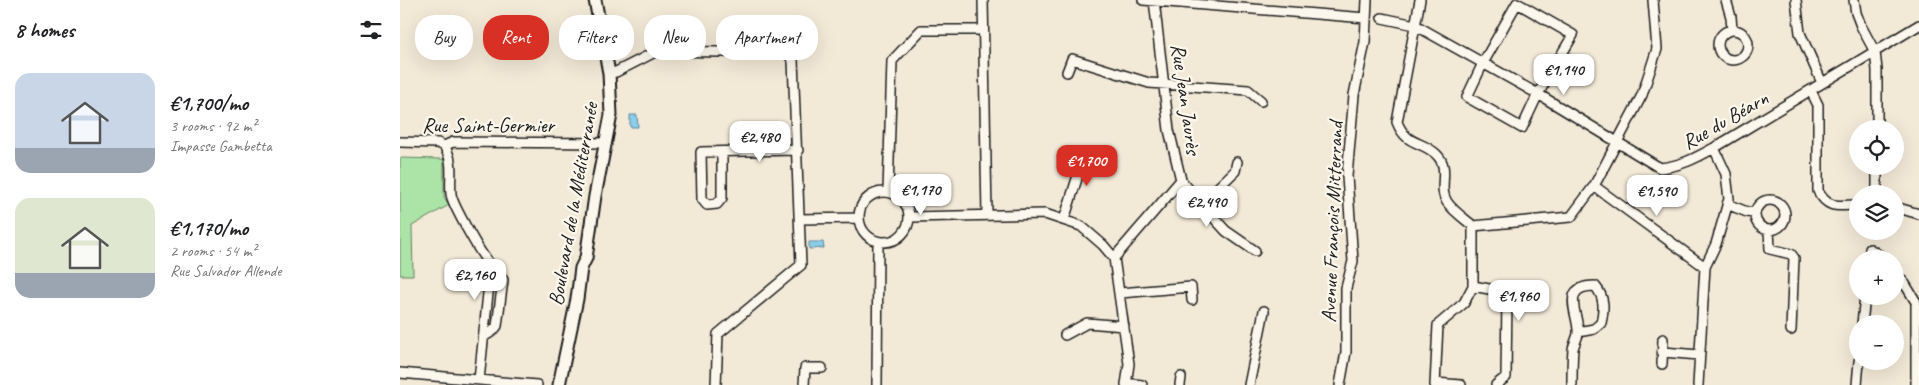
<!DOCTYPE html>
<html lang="en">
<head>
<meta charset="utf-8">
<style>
  body { margin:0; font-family:Caveat,sans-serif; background:#f6f6f6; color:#202124; height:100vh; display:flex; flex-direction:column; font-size:19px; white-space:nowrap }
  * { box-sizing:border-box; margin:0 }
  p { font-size:16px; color:#757577 }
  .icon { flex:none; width:28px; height:28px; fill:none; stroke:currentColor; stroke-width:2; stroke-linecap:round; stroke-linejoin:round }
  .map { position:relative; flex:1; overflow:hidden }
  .side { display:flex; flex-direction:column; background:#fff; width:400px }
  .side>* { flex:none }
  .hud { position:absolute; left:15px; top:15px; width:475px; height:45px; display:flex; gap:10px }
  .buttons { position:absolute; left:1449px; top:120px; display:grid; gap:10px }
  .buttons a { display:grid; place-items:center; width:55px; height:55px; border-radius:50%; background:#fff; box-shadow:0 5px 20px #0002; font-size:25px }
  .price { position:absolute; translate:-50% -42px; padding:0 11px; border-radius:10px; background:#fff; color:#222; font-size:16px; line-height:32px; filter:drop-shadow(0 1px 2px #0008) }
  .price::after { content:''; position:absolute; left:50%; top:30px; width:15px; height:11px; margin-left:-8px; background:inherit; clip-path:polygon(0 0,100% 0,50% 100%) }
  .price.active { background:#d93025; color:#fff }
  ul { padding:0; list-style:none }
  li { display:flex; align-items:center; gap:15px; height:125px; padding:0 15px }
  li span { display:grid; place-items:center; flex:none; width:140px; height:100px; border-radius:15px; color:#555 }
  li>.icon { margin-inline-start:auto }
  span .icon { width:60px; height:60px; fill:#fffc; stroke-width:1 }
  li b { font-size:21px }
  h2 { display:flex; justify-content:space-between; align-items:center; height:60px; padding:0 15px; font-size:21px }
  .tag { padding:0 18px; border-radius:20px; background:#fff; box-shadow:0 5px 20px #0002; font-size:18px; line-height:45px }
  .tag.active { background:#d93025; color:#fff }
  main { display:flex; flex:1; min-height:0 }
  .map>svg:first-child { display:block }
  .green { fill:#ace3a7; stroke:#648062 }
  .water { fill:#8bceec; stroke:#5f8799 }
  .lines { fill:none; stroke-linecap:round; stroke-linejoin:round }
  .minor-casing { stroke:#1c1c1c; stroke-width:12 }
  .major-casing { stroke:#1c1c1c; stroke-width:15 }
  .minor { stroke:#fbf7ec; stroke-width:9 }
  .major { stroke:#fbf7ec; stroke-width:11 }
  .labels { text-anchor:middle; stroke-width:4.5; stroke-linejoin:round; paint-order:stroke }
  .street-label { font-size:21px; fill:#1c1c1c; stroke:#fbf7ec }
</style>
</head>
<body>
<main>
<section class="side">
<h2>8 homes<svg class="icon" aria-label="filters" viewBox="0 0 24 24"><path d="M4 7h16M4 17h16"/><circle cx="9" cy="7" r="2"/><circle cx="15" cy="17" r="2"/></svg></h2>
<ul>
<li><span style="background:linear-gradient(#c9d6e8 75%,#9aa5b1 0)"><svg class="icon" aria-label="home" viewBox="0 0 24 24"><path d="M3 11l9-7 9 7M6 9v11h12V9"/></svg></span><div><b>€1,700/mo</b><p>3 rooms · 92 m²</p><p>Impasse Gambetta</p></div></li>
<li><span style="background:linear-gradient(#dfe7d0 75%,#9aa5b1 0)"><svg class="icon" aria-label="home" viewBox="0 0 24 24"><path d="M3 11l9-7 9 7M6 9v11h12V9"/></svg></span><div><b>€1,170/mo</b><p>2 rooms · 54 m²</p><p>Rue Salvador Allende</p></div></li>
</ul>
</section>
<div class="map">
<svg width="1519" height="385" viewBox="0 0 1519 385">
  <rect width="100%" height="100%" fill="#f3e9d7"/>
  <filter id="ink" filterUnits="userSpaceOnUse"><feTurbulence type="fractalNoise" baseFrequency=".02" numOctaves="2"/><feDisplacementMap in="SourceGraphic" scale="10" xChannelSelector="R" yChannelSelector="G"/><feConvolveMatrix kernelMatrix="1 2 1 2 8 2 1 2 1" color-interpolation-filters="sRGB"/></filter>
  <g filter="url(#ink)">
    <path class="green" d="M0,158L41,159L44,160V197L49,205L12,226L13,275H0Z"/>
    <path class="water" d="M230,115H237L238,127H230Z
      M409,242H423L424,248L409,249Z"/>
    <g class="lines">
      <g class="minor-casing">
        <path id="minor" d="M583,0L587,215
          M743,0L966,18
          M1020,0L997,122C1007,147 1022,140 1037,155C1051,169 1037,187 1047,202C1053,211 1065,219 1073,226L1171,217L1194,186L1242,95L1257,49L1253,0
          M1326,0L1331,17L1332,30
          M1396,0L1400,33L1422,83
          M1454,0L1456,13L1461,26L1475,52L1477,70V129
          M1117,3L1173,35L1138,94L1122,128L1067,97L1083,63Z
          M982,18L1015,25L1138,94L1260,168C1281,166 1296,158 1314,148L1519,25
          M1318 45a15 15 0 1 1 30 0a15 15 0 1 1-30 0Z
          M667,72L672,59L749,83L848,90L861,101
          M209,73L216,72L257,51L387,53L393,60L401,265L318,334L316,385
          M1411,91L1418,105V191C1428,210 1439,205 1458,205
          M0,142L38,143L44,146L53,142L206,143
          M44,146C55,162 49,177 51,194C52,204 80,253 88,262C93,268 99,272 103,280L97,326L93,331L85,336
          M322,152V198L317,204L307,205L302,199L301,152L398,150
          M1477,166V194
          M781,180L801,204L826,231L855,251
          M1194,186L1305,267
          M459 217a25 25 0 1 1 50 0a25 25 0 1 1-50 0Z
          M488,192L492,61L521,30H583
          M1355 215a15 15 0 1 1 30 0a15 15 0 1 1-30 0Z
          M801,204L835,171L837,162
          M1327,204L1347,212L1355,213
          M1495,207L1519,214
          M510,217L645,214L681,226L703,245L714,258
          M400,219L459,218
          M664,220L680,169L674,161
          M1369,230L1370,249L1391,254L1394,258L1391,330
          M1469,259L1470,249L1485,259
          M1495,272L1505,284L1516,302V385
          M1073,286L1100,291L1107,296L1106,377L1096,385
          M720,293L791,287L792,300
          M1462,324L1465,296
          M665,335L687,323L724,326
          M1263,352L1299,355
          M1262,364L1263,339
          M0,373L137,385
          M79,380L90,274L88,263
          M726,383L742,385
          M1035,383L1061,385
          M404,385L405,368H422
          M477,385L478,242
          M726,385L729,364L714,258L781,180L769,130L754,0
          M780,385L781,377
          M849,385L864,311
          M940,385L946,352V288L953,261L947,176L954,95L965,42L967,0
          M1035,385L1038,325L1064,303L1073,286V226
          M1172,385C1172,373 1172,361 1173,349C1174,344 1177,339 1178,334C1180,316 1158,286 1195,286C1205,297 1204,309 1201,323L1194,329L1178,332
          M1298,385L1305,267L1316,244L1329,199L1326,174L1314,148
          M1457,385L1459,361"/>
      </g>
      <g class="major-casing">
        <path id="major" d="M159,385L177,299L181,268L186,258L195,196L211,115L209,73L195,0"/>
      </g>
      <use href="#minor" class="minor"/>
      <use href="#major" class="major"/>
    </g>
  </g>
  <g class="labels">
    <g class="street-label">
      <text transform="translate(786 99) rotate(82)" y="7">Rue Jean Jaurès</text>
      <text transform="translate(1325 120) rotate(-30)" y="7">Rue du Béarn</text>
      <text x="88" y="132">Rue Saint-Germier</text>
      <text transform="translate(173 204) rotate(-80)" y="7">Boulevard de la Méditerranée</text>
      <text transform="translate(932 222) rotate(-88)" y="7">Avenue François Mitterrand</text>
    </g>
  </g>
</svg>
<div class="buttons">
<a><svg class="icon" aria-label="locate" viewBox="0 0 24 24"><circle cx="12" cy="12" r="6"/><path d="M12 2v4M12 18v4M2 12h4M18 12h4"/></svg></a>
<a><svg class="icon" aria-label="layers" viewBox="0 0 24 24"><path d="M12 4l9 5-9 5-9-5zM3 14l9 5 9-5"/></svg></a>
<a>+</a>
<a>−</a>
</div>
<b class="price" style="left:1164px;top:96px">€1,140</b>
<b class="price" style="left:360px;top:163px">€2,480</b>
<b class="price active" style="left:687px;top:187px">€1,700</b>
<b class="price" style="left:521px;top:216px">€1,170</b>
<b class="price" style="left:1257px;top:217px">€1,590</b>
<b class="price" style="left:807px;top:228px">€2,490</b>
<b class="price" style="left:75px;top:301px">€2,160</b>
<b class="price" style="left:1119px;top:322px">€1,960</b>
<div class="hud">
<a class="tag">Buy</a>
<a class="tag active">Rent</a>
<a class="tag">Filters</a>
<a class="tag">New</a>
<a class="tag">Apartment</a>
</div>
</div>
</main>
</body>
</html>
